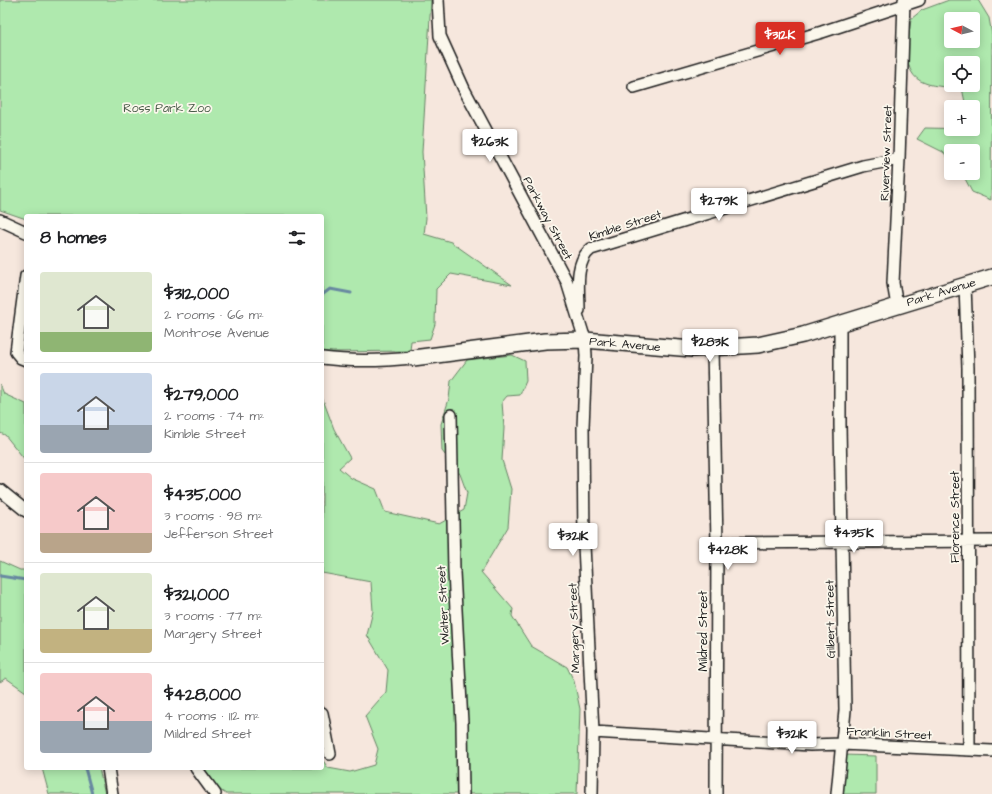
<!DOCTYPE html>
<html lang="en">
<head>
<meta charset="utf-8">
<style>
  body { margin:0; font-family:"Architects Daughter",sans-serif; background:#f2f2f2; color:#202124; height:100vh; display:flex; flex-direction:column; font-size:15px; white-space:nowrap }
  * { box-sizing:border-box; margin:0 }
  p { font-size:13px; color:#757577 }
  .icon { flex:none; width:22px; height:22px; fill:none; stroke:currentColor; stroke-width:2; stroke-linecap:round; stroke-linejoin:round }
  .map { position:relative; flex:1; overflow:hidden }
  .side { position:absolute; left:24px; top:214px; width:300px; height:556px; display:flex; flex-direction:column; background:#fff; border-radius:4px; box-shadow:0 2px 10px #0003 }
  .side>* { flex:none }
  .needle { width:26px; rotate:277deg }
  .tools { position:absolute; left:944px; top:12px; display:grid; gap:8px }
  .tools a { display:grid; place-items:center; width:36px; height:36px; border-radius:4px; background:#fff; box-shadow:0 2px 10px #0003; font-size:20px }
  .price { position:absolute; translate:-50% -34px; padding:0 9px; border-radius:4px; background:#fff; color:#222; font-size:13px; line-height:26px; filter:drop-shadow(0 1px 2px #0008) }
  .price::after { content:''; position:absolute; left:50%; top:24px; width:12px; height:9px; margin-left:-6px; background:inherit; clip-path:polygon(0 0,100% 0,50% 100%) }
  .price.on { background:#d93025; color:#fff }
  ul { padding:0; list-style:none }
  li { display:flex; align-items:center; gap:12px; height:100px; padding:0 16px }
  li+li { border-top:1px solid #e0e0e0 }
  li span { display:grid; place-items:center; flex:none; width:112px; height:80px; border-radius:4px; color:#555 }
  li>.icon { margin-inline-start:auto }
  span .icon { width:48px; height:48px; fill:#fffc; stroke-width:1 }
  li b { font-size:17px }
  h2 { display:flex; justify-content:space-between; align-items:center; height:48px; padding:0 16px; font-size:17px }
  .map>svg:first-child { display:block }
  .green { fill:#afe9ae; stroke:#668265; fill-rule:evenodd }
  .lines { fill:none; stroke-linecap:round; stroke-linejoin:round }
  .stream { stroke:#6889a1; stroke-width:3 }
  .street-casing { stroke:#1c1c1c; stroke-width:14 }
  .secondary-casing { stroke:#1c1c1c; stroke-width:18 }
  .street { stroke:#fbf7ec; stroke-width:11 }
  .secondary { stroke:#fbf7ec; stroke-width:15 }
  .labels { text-anchor:middle; stroke-width:3.5; stroke-linejoin:round; paint-order:stroke }
  .park-label { font-size:12px; fill:#485a48; stroke:#fbf7ec }
  .street-label { font-size:12px; fill:#1c1c1c; stroke:#fbf7ec }
</style>
</head>
<body>
<div class="map">
<svg width="992" height="794" viewBox="0 0 992 794">
  <rect width="100%" height="100%" fill="#f6e7dd"/>
  <filter id="ink" filterUnits="userSpaceOnUse"><feTurbulence type="fractalNoise" baseFrequency=".025" numOctaves="2"/><feDisplacementMap in="SourceGraphic" scale="8" xChannelSelector="R" yChannelSelector="G"/><feConvolveMatrix kernelMatrix="1 2 1 2 8 2 1 2 1" color-interpolation-filters="sRGB"/></filter>
  <g filter="url(#ink)">
    <path class="green" d="M0,0H431L422,152L426,218L424,234L451,242L512,285L451,274L436,289L435,324L430,339L411,341L410,351L328,352L322,351V216H26V219L0,210Z
      M949,0H978L989,18L992,35L991,200L972,192L962,173H973V151H951V161L943,152L917,139L925,128L973,129V107H966L962,88C951,87 935,87 925,83C899,74 909,39 911,19L922,10ZM951,19H973V41H951ZM951,63H973V85H951Z
      M512,355L525,361L526,381L520,395L507,396L502,402L504,428L502,460L511,489L508,527L481,572L513,609L512,616L531,646L567,667L574,681L580,709L577,794H226L217,788L203,768H322V759L328,768L350,772L374,765L378,749L365,716L386,692L388,670L367,635L373,611L371,582L322,573V397L334,429L350,458L339,468L351,478L376,489L385,512L439,524L464,510L467,493L460,474L442,451L441,424L449,399L451,381L467,360Z
      M0,384L4,394L26,404V461L5,435L0,433Z
      M0,561L20,570H26V692L6,678L0,682Z
      M844,755L876,756V794H842Z
      M42,768H99L105,794H49Z"/>
    <g class="lines">
      <path class="stream" d="M322,295L330,289L351,293
        M0,576L26,580
        M85,768L92,794"/>
      <g class="street-casing">
        <path id="street" d="M438,0L440,36L464,89L567,282L585,340L586,356L583,427L584,545L593,732L592,794
          M634,87L822,32L919,0
          M0,220L26,232
          M26,276L16,352L21,358L26,360
          M965,285L968,368L969,750
          M897,306L893,283L899,159L904,0
          M579,310C579,291 574,262 591,249L863,166L899,159
          M713,349L717,543L716,794
          M322,358C353,362 382,361 413,358
          M451,415L454,572L462,723L463,794
          M0,490L26,511
          M717,543L992,541
          M322,713L330,754
          M593,732L810,745L842,744L992,751
          M108,768L112,794
          M196,768L215,794
          M837,794L845,710L840,425V323"/>
      </g>
      <g class="secondary-casing">
        <path id="secondary" d="M413,358L545,341L585,340L692,349L758,345L803,335L992,277"/>
      </g>
      <use href="#street" class="street"/>
      <use href="#secondary" class="secondary"/>
    </g>
  </g>
  <g class="labels">
    <g class="park-label">
      <text x="167" y="112">Ross Park Zoo</text>
    </g>
    <g class="street-label">
      <text transform="translate(886 153) rotate(-88)" y="4">Riverview Street</text>
      <text transform="translate(548 218) rotate(62)" y="4">Parkway Street</text>
      <text transform="translate(625 225) rotate(-18)" y="4">Kimble Street</text>
      <text transform="translate(941 292) rotate(-17)" y="4">Park Avenue</text>
      <text transform="translate(625 344) rotate(5)" y="4">Park Avenue</text>
      <text transform="translate(955 517) rotate(-90)" y="4">Florence Street</text>
      <text transform="translate(443 605) rotate(-93)" y="4">Walter Street</text>
      <text transform="translate(830 619) rotate(-91)" y="4">Gilbert Street</text>
      <text transform="translate(574 628) rotate(-92)" y="4">Margery Street</text>
      <text transform="translate(703 631) rotate(-90)" y="4">Mildred Street</text>
      <text transform="translate(889 733) rotate(3)" y="4">Franklin Street</text>
    </g>
  </g>
</svg>
<div class="tools">
<a><svg class="needle" viewBox="-14 -14 28 28"><path d="M0-13l5 13h-10z" fill="#e53935"/><path d="M0 13l5-13h-10z" fill="#757577"/></svg></a>
<a><svg class="icon" aria-label="locate" viewBox="0 0 24 24"><circle cx="12" cy="12" r="6"/><path d="M12 2v4M12 18v4M2 12h4M18 12h4"/></svg></a>
<a>+</a>
<a>−</a>
</div>
<b class="price on" style="left:780px;top:56px">$312K</b>
<b class="price" style="left:490px;top:163px">$263K</b>
<b class="price" style="left:719px;top:222px">$279K</b>
<b class="price" style="left:710px;top:363px">$283K</b>
<b class="price" style="left:854px;top:554px">$435K</b>
<b class="price" style="left:573px;top:557px">$321K</b>
<b class="price" style="left:728px;top:571px">$428K</b>
<b class="price" style="left:792px;top:755px">$321K</b>
<section class="side">
<h2>8 homes<svg class="icon" aria-label="filters" viewBox="0 0 24 24"><path d="M4 7h16M4 17h16"/><circle cx="9" cy="7" r="2"/><circle cx="15" cy="17" r="2"/></svg></h2>
<ul>
<li><span style="background:linear-gradient(#dfe7d0 75%,#8fb573 0)"><svg class="icon" aria-label="home" viewBox="0 0 24 24"><path d="M3 11l9-7 9 7M6 9v11h12V9"/></svg></span><div><b>$312,000</b><p>2 rooms · 66 m²</p><p>Montrose Avenue</p></div></li>
<li><span style="background:linear-gradient(#c9d6e8 65%,#9aa5b1 0)"><svg class="icon" aria-label="home" viewBox="0 0 24 24"><path d="M3 11l9-7 9 7M6 9v11h12V9"/></svg></span><div><b>$279,000</b><p>2 rooms · 74 m²</p><p>Kimble Street</p></div></li>
<li><span style="background:linear-gradient(#f6c9c9 75%,#b9a48a 0)"><svg class="icon" aria-label="home" viewBox="0 0 24 24"><path d="M3 11l9-7 9 7M6 9v11h12V9"/></svg></span><div><b>$435,000</b><p>3 rooms · 98 m²</p><p>Jefferson Street</p></div></li>
<li><span style="background:linear-gradient(#dfe7d0 70%,#c2b280 0)"><svg class="icon" aria-label="home" viewBox="0 0 24 24"><path d="M3 11l9-7 9 7M6 9v11h12V9"/></svg></span><div><b>$321,000</b><p>3 rooms · 77 m²</p><p>Margery Street</p></div></li>
<li><span style="background:linear-gradient(#f6c9c9 60%,#9aa5b1 0)"><svg class="icon" aria-label="home" viewBox="0 0 24 24"><path d="M3 11l9-7 9 7M6 9v11h12V9"/></svg></span><div><b>$428,000</b><p>4 rooms · 112 m²</p><p>Mildred Street</p></div></li>
</ul>
</section>
</div>
</body>
</html>
